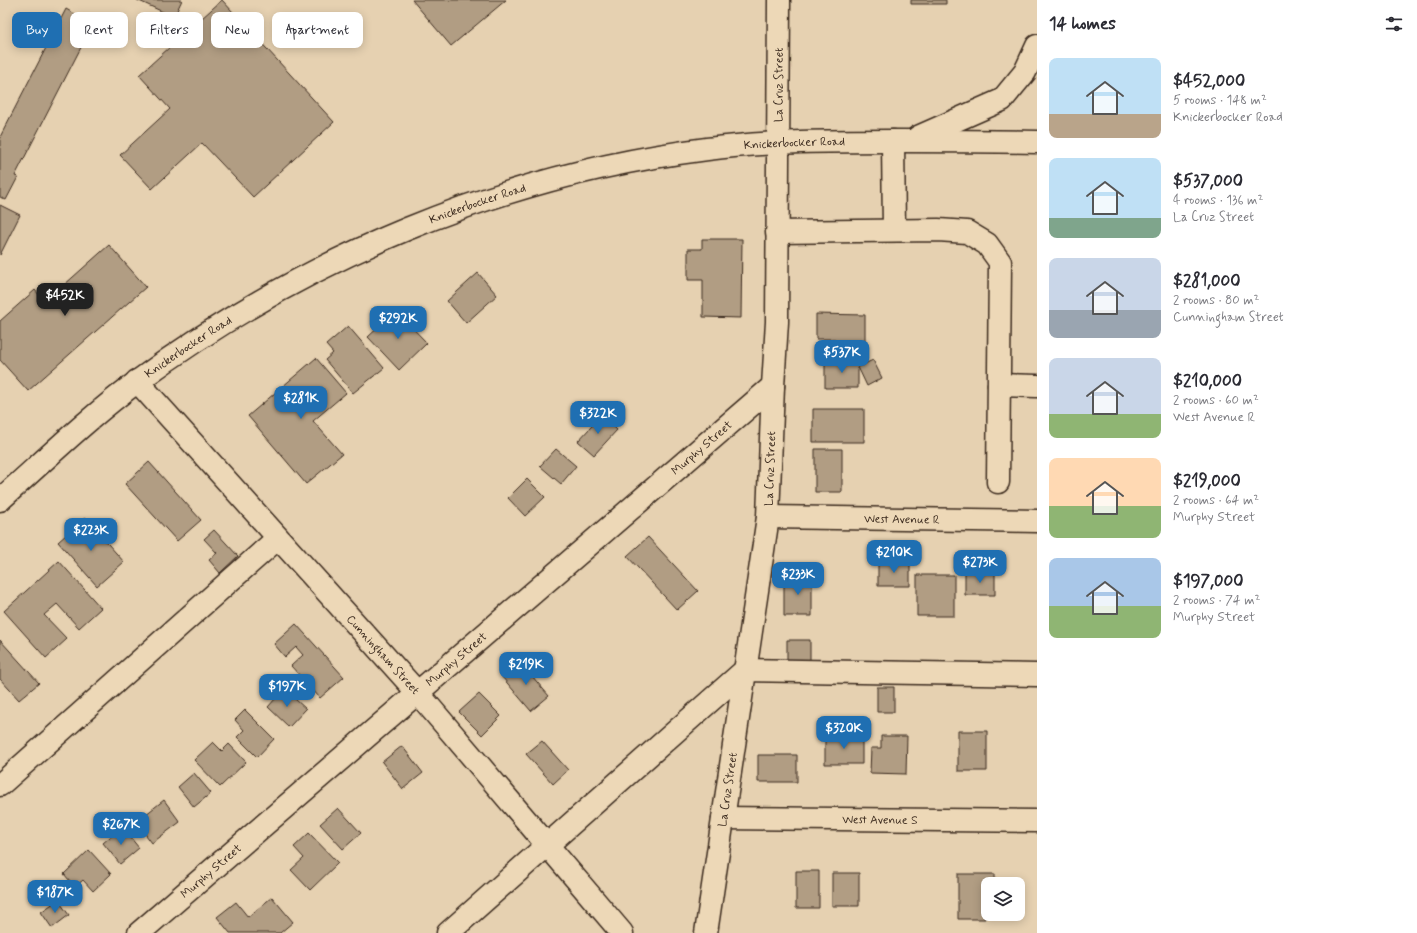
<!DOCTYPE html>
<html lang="en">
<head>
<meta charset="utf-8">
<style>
  body { margin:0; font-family:Mynerve,sans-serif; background:#f7f7f7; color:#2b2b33; height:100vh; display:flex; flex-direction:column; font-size:15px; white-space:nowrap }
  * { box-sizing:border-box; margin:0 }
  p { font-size:13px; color:#7c7c81 }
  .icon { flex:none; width:22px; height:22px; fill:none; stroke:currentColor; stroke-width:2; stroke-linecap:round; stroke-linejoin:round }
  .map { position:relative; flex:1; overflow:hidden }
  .side { display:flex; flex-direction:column; background:#fff; width:380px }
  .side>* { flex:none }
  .top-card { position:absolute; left:12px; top:12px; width:380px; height:36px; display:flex; gap:8px }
  .buttons { position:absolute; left:981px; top:877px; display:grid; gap:8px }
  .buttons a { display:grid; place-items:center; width:44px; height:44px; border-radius:8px; background:#fff; box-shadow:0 2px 10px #0003; font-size:20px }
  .price { position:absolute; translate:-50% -34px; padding:0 9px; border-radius:8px; background:#1f6fb2; color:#fff; font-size:13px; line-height:26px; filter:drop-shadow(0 1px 2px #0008) }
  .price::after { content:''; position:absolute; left:50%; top:24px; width:12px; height:9px; margin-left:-6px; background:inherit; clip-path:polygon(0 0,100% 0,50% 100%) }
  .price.selected { background:#222; color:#fff }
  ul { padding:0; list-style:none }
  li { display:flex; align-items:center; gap:12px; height:100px; padding:0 12px }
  li span { display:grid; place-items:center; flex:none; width:112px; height:80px; border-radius:8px; color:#555 }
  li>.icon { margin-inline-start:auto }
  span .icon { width:48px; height:48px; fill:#fffc; stroke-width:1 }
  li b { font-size:17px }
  h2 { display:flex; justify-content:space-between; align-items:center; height:48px; padding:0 12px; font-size:17px }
  .tag { padding:0 14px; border-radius:8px; background:#fff; box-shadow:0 2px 10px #0003; font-size:14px; line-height:36px }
  .tag.selected { background:#1f6fb2; color:#fff }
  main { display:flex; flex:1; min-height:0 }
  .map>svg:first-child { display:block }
  .building { fill:#b19d83; stroke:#3b2a1e }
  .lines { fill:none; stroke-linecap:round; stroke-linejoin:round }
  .minor-casing { stroke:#3b2a1e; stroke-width:25 }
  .major-casing { stroke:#3b2a1e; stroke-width:25 }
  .minor { stroke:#edd8b7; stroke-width:22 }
  .major { stroke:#edd8b7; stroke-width:22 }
  .labels { text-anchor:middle; stroke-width:3; stroke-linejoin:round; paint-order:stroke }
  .street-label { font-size:12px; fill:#3b2a1e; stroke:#edd8b7 }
</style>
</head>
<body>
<main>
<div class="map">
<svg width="1037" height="933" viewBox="0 0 1037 933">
  <rect width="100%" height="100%" fill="#e6d1b1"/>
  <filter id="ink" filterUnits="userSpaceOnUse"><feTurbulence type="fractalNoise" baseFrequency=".025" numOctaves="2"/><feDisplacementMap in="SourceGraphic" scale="8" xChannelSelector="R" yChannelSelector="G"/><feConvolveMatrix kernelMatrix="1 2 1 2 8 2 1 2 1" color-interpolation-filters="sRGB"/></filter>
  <g filter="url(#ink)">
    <path class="building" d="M137,0H182L174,17Z
      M222,0L334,122L253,197L202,143L152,189L120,155L170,109L139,75Z
      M412,0H506L451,46Z
      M911,0H946V4H911Z
      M66,9L93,24L15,176L18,177L6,200L0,197V137Z
      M0,205L20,215L0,255Z
      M702,239H742L741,318L703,317V280H688V249H702Z
      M109,245L146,287L28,391L0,360V321L35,290L45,302Z
      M478,273L497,295L466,323L447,301Z
      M396,311L427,343L399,370L368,337Z
      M816,314L865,315V353H834V339H816Z
      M348,326L384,368L353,393L325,360L333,353L326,345Z
      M316,358L346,393L313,421L342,454L306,484L248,416Z
      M825,360H858V388H825Z
      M873,360L882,378L867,386L858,367Z
      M813,409H864V442H813Z
      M602,415L617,430L594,455L578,441Z
      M556,449L576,466L561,484L540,466Z
      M815,449H842V492H815Z
      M149,462L201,520L177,541L125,484Z
      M527,479L545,497L525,516L508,498Z
      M85,518L124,562L97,586L58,542Z
      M214,530L238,556L220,573L209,560L217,553L204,539Z
      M648,537L698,591L677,610L627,556Z
      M59,561L101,608L79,628L57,604L44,615L67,639L46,658L4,611Z
      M878,563H910V586H878Z
      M965,572H995V595H965Z
      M917,575H954V616H917Z
      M784,576H812V616H784Z
      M296,624L344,677L320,698L291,666L303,655L296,647L285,657L274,644Z
      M0,640L39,683L19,700L0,679Z
      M787,640H810V661H787Z
      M520,662L549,696L531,711L502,677Z
      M877,687H894V712H877Z
      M284,689L306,709L289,727L268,707Z
      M479,694L501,716L482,735L459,712Z
      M245,710L274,739L257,757L237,737L244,730L235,720Z
      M958,731H987V771H958Z
      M825,735H862V764H825Z
      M881,736H907L906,774L870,773L871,748H881Z
      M542,741L568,770L553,784L526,754Z
      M213,742L222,751L229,744L246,762L220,787L194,760Z
      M402,746L423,773L403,789L382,762Z
      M758,755H797V782H758Z
      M194,773L211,793L194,807L178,787Z
      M164,800L180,822L152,843L136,822Z
      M338,808L361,833L343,849L320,824Z
      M122,827L139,848L120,864L103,843Z
      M309,833L338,863L310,890L291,870L304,858L294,847Z
      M89,850L111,874L93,891L83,880L75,887L64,874Z
      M796,871H819V908H796Z
      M832,873H859V906H832Z
      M958,874H995V884H988V896H985V919H958Z
      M272,897L293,922L280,933H230L217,917L236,902L248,917Z
      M58,900L69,915L52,928L41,912Z"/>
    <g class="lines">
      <g class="minor-casing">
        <g id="minor">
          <path d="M893,141L894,230"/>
          <path d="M777,232L938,230L967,232L987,244L1000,262L998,482"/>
          <path id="s1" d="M137,381L417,692L622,933"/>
          <path d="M999,385L1037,386"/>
          <path id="s2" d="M768,517L1037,521"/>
          <path d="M0,785L278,538"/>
          <path id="s3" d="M723,818L1037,821"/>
          <path id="s4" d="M139,933L773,386"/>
          <path d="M448,933L745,670L1037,675"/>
          <path id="s5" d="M706,933L768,517L773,386L777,322L779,0"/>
        </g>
      </g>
      <g class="major-casing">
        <g id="major">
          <path d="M918,137L1002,100L1025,72L1037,46"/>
          <path id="s6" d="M0,500C45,460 89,417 138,381C305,258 501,175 707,149C769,141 832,141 895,141C942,141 990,141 1037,142"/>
        </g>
      </g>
      <use href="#minor" class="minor"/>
      <use href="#major" class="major"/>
    </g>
  </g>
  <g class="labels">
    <g class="street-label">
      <text dy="4" stroke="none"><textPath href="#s5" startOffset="853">La Cruz Street</textPath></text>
      <text dy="4" stroke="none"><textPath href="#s6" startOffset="891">Knickerbocker Road</textPath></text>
      <text dy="4" stroke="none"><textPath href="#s6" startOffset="567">Knickerbocker Road</textPath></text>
      <text dy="4" stroke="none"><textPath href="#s6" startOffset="243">Knickerbocker Road</textPath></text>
      <text dy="4" stroke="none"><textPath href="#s4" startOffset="743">Murphy Street</textPath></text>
      <text dy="4" stroke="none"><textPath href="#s5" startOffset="469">La Cruz Street</textPath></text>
      <text dy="4" stroke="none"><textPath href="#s2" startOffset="134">West Avenue R</textPath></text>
      <text dy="4" stroke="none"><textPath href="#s1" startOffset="368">Cunningham Street</textPath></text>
      <text dy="4" stroke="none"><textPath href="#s4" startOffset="419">Murphy Street</textPath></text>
      <text dy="4" stroke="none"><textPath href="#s5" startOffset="145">La Cruz Street</textPath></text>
      <text dy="4" stroke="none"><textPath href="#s3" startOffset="157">West Avenue S</textPath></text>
      <text dy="4" stroke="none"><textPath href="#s4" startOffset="95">Murphy Street</textPath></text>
    </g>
  </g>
</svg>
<div class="buttons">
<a><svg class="icon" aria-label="layers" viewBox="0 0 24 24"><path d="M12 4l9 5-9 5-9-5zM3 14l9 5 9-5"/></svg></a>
</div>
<b class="price selected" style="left:65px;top:317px">$452K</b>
<b class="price" style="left:398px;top:340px">$292K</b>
<b class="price" style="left:842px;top:374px">$537K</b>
<b class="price" style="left:301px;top:420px">$281K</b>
<b class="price" style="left:598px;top:435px">$322K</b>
<b class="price" style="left:91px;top:552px">$223K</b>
<b class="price" style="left:894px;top:574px">$210K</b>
<b class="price" style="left:980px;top:584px">$273K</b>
<b class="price" style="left:798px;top:596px">$233K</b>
<b class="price" style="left:526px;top:686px">$219K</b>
<b class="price" style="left:287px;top:708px">$197K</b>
<b class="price" style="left:844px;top:750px">$320K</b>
<b class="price" style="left:121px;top:846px">$267K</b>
<b class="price" style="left:55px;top:914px">$187K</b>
<div class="top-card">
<a class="tag selected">Buy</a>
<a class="tag">Rent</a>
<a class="tag">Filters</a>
<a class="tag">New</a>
<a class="tag">Apartment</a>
</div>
</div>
<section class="side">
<h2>14 homes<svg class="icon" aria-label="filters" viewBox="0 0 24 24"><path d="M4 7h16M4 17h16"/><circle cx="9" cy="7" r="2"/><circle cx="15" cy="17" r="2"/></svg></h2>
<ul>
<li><span style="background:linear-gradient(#bfe0f5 70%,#b9a48a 0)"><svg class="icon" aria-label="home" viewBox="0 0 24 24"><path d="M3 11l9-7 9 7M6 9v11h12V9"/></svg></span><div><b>$452,000</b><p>5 rooms · 148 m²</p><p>Knickerbocker Road</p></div></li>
<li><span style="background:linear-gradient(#bfe0f5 75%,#7fa58c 0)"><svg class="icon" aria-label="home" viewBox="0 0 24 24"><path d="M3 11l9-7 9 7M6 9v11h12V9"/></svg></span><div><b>$537,000</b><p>4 rooms · 136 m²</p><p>La Cruz Street</p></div></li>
<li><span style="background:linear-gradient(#c9d6e8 65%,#9aa5b1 0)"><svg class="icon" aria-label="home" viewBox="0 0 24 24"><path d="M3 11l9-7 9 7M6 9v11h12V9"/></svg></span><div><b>$281,000</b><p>2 rooms · 80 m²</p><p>Cunningham Street</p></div></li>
<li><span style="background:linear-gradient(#c9d6e8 70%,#8fb573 0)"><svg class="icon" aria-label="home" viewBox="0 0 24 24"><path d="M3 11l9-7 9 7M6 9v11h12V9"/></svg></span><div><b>$210,000</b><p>2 rooms · 60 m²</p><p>West Avenue R</p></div></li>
<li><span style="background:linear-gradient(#ffd9b3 60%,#8fb573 0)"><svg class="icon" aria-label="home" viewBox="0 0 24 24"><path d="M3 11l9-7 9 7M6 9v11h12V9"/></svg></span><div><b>$219,000</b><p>2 rooms · 64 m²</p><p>Murphy Street</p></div></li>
<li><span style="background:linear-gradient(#a9c7e8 60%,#8fb573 0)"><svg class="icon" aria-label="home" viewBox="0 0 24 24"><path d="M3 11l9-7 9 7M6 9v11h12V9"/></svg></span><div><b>$197,000</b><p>2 rooms · 74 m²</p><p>Murphy Street</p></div></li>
</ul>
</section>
</main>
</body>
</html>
